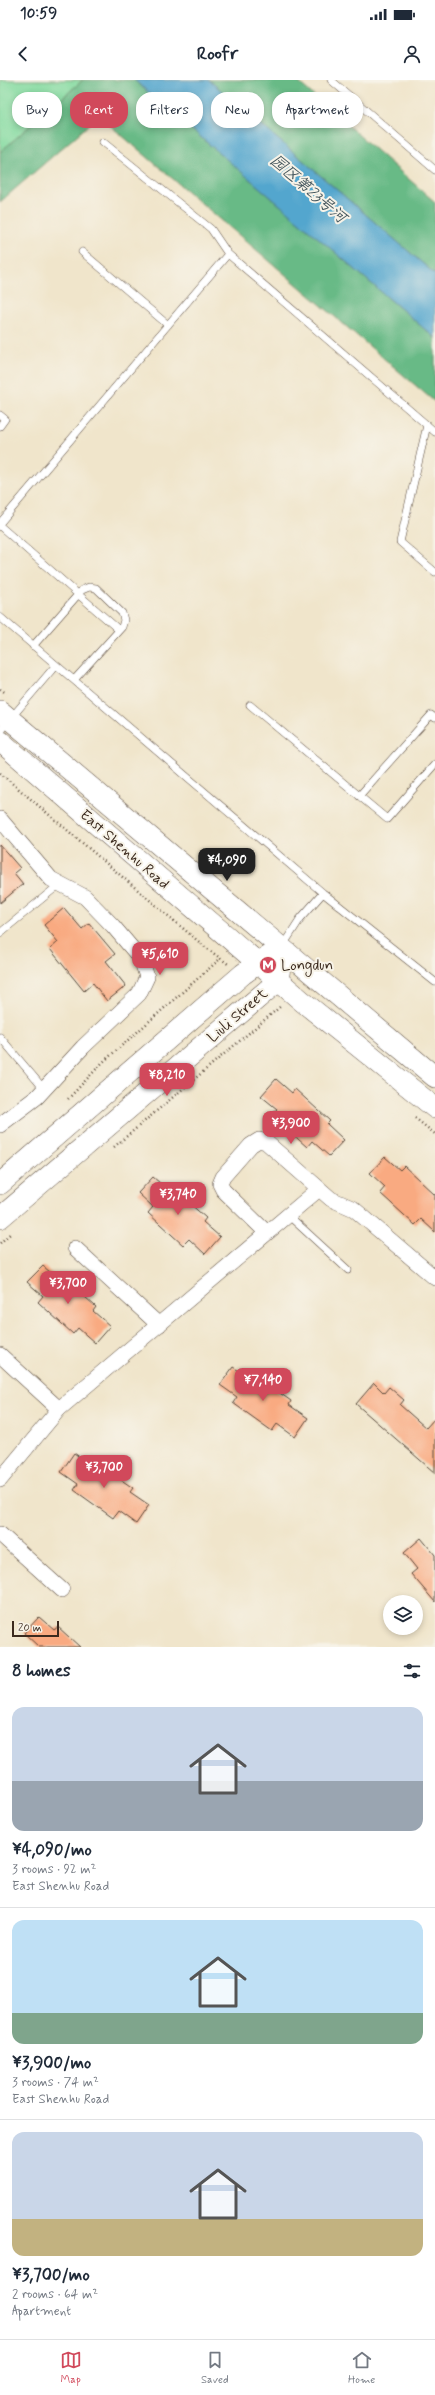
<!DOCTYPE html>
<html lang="en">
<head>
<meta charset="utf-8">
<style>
  body { margin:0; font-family:Mynerve,"LXGW WenKai TC",sans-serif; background:#f6f6f7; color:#1f2937; height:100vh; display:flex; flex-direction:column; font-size:15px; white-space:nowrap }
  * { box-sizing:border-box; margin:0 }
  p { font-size:13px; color:#747a83 }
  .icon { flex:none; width:22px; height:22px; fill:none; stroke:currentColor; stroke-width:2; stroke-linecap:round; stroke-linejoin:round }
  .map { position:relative; height:1567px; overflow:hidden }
  .drawer { display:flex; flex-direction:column; background:#fff; flex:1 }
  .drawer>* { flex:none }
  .hud { position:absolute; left:12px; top:12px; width:411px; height:36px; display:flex; gap:8px }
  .controls { position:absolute; left:383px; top:1515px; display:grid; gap:8px }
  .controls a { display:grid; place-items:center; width:40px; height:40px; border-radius:50%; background:#fff; box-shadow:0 2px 6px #0003; font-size:20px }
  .scale { position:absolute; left:12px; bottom:10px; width:47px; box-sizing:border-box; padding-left:4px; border:2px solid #3b2a1e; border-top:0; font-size:11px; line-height:14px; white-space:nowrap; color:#3b2a1e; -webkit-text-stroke:3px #f7f3e8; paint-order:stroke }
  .price { position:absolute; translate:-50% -34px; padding:0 9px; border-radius:8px; background:#d1495b; color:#fff; font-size:13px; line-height:26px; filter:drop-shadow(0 1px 2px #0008) }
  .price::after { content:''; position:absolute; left:50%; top:24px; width:12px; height:9px; margin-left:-6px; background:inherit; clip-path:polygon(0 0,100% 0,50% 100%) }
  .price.selected { background:#222; color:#fff }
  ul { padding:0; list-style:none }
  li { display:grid; align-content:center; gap:8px; height:212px; padding:0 12px }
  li+li { border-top:1px solid #e0e1e3 }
  li span { display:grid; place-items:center; height:124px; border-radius:12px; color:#555 }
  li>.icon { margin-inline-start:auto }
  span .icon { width:72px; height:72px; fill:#fffc; stroke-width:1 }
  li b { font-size:17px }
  h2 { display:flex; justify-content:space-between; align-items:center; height:48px; padding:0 12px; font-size:17px }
  .tag { padding:0 14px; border-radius:16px; background:#fff; box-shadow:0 2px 6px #0003; font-size:14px; line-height:36px }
  .tag.selected { background:#d1495b; color:#fff }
  .status { display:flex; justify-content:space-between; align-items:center; height:28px; padding:0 20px; background:#fff; direction:ltr }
  .status svg { height:11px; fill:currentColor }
  header { display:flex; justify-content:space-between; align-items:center; height:52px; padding:0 12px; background:#fff; font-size:18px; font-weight:800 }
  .menu { display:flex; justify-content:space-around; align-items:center; height:56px; border-top:1px solid #e0e1e3; background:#fff; font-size:11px; color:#747a83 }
  .menu a { display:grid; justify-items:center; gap:2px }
  .menu .selected { color:#d1495b }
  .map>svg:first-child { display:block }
  .green { fill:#81da9f; stroke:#5e825e }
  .forest { fill:#68ba86; stroke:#527252 }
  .water { fill:#53a6ce; stroke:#476876 }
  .building { fill:#f9aa81 }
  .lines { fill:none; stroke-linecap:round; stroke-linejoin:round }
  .lane-casing { stroke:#564638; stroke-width:8 }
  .street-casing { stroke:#564638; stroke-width:16 }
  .secondary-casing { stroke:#564638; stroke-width:22 }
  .path { stroke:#564638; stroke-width:2.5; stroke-dasharray:1 3; stroke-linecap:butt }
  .lane { stroke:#fff; stroke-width:7 }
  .street { stroke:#fff; stroke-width:15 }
  .secondary { stroke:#fff; stroke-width:21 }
  .labels { text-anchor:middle; stroke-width:4; stroke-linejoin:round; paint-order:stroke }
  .street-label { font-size:15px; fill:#3b2a1e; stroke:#f7f3e8 }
  .poi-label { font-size:15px; fill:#3b2a1e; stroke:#f7f3e8; text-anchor:start }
  .water-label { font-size:16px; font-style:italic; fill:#43555c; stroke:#f7f3e8 }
</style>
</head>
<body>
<div class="status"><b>10:59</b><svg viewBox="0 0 49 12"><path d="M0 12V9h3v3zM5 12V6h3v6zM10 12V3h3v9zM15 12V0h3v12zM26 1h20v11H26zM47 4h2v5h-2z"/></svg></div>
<header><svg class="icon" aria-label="back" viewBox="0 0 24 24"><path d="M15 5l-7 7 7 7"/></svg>Roofr<svg class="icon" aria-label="person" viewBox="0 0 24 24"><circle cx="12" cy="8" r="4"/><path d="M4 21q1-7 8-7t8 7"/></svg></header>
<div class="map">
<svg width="435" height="1567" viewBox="0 0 435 1567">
  <rect width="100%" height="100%" fill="#f7f3e8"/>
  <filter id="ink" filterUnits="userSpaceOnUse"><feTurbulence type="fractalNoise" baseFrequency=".025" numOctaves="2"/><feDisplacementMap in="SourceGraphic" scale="8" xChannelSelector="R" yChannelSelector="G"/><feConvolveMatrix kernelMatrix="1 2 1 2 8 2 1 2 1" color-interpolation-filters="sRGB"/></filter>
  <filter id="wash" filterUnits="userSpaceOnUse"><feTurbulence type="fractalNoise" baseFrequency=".012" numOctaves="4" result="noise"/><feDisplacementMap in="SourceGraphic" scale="16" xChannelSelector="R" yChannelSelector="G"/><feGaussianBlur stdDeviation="0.9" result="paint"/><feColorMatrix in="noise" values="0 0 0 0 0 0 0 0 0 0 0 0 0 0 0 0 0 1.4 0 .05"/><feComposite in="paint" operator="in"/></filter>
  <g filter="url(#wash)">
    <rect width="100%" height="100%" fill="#f0e5cb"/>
    <path class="green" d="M0,0H83L0,72Z"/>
    <path class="forest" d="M83,0H134L435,258V322L99,36L0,122V72Z
      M209,0H296L435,122V194Z"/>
    <path class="water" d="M134,0H209L435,194V258Z"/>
    <g id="blocks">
      <path class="building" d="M0,765L20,788L14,793L23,804L0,823Z
        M64,828L82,849L89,843L115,874L106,881L126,906L107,921L93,903L84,911L50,869L58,862L44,845Z
        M276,999L292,1013L295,1009L330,1041L327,1044L344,1060L329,1076L312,1061L307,1067L271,1035L277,1029L261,1016Z
        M385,1077L400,1090L404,1086L435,1115V1152L421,1139L415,1145L380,1113L385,1107L370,1093Z
        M153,1097L168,1110L171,1107L206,1138L203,1142L220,1157L205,1174L189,1159L183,1165L148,1133L153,1127L138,1113Z
        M43,1186L58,1199L61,1195L96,1227L93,1231L110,1246L95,1263L78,1248L73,1254L38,1222L43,1216L27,1202Z
        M233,1287L250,1298L253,1294L291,1321L289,1325L308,1338L295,1357L277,1344L272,1351L233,1323L237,1317L220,1305Z
        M374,1303L384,1313L389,1307L404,1320L400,1325L426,1348L435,1338V1393L356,1324Z
        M74,1373L91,1385L94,1381L133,1408L130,1412L149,1425L136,1444L118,1431L113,1438L74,1410L78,1404L61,1392Z
        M421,1458L435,1475V1522L411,1494L417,1489L404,1473Z
        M39,1537L54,1550L58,1547L80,1567H39L24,1553Z"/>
    </g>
  </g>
  <g filter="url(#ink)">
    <use href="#blocks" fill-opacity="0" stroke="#564638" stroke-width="1"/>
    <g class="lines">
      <g class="lane-casing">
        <path id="lane" d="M331,0L435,90
          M103,62L211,149L228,174L435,352
          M82,172L168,245
          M0,335L5,339L0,346
          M427,345L400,462L435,492
          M0,443L228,174
          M0,446L119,550
          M0,537L323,813L435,902
          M33,566L82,510L89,507L96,508L122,533L124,540L122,547L74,600
          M250,625L387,739L435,684
          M0,651L56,585
          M359,716L431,635L435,638
          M0,853L60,804
          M282,867L300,839L323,813
          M0,957L44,1009
          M288,1135L348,1190"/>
      </g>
      <g class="street-casing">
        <path id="street" d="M0,739L51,799L85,817L113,846L141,879L147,897L139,914L83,967L37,1017L0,1045
          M267,1153L223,1110L220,1104L223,1097L251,1065L259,1060L266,1062L331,1119L354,1129L435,1198
          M75,1168L159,1245
          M0,1275L59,1329
          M0,1400L59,1329L319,1109
          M0,1454L62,1510"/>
      </g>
      <g class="secondary-casing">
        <path id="secondary" d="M0,631L435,997
          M0,661L302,921L435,1028
          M0,1104L243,894L268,876
          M0,1138L278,901L280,887"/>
      </g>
      <path class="path" d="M0,609L6,613
        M0,693L205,867L228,884
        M68,1019L102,983L220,879
        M415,1038L435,1054
        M114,1067L281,926
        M0,1163L10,1154"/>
      <use href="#lane" class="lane"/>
      <use href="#street" class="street"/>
      <use href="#secondary" class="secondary"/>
    </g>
  </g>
  <defs>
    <g id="metro-disc" transform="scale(0.9)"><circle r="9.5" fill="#d1495b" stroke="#f7f3e8"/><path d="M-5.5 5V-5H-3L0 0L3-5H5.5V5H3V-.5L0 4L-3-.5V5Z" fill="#fff"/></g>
  </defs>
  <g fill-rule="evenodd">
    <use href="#metro-disc" x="268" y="885"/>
  </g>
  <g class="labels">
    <g class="street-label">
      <text transform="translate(125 769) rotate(41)" y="5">East Shenhu Road</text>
      <text transform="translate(237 935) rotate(-41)" y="5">Liuli Street</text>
    </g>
    <g class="poi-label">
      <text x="281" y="890">Longdun</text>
    </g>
    <g class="water-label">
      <text transform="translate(309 108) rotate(41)" y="6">园区第23号河</text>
    </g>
  </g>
</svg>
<div class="controls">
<a><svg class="icon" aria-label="layers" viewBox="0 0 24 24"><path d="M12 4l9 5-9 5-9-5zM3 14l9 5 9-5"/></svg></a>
</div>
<div class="scale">20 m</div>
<b class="price selected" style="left:227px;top:802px">¥4,090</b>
<b class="price" style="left:160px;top:896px">¥5,610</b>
<b class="price" style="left:167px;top:1017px">¥8,210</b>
<b class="price" style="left:291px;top:1065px">¥3,900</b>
<b class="price" style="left:178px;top:1136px">¥3,740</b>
<b class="price" style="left:68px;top:1225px">¥3,700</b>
<b class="price" style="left:263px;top:1322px">¥7,140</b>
<b class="price" style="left:104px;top:1409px">¥3,700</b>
<div class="hud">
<a class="tag">Buy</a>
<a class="tag selected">Rent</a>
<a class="tag">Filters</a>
<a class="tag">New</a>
<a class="tag">Apartment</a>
</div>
</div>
<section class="drawer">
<h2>8 homes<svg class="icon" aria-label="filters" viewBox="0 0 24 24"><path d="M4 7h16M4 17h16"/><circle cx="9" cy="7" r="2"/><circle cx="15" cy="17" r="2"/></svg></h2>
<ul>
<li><span style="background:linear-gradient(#c9d6e8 60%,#9aa5b1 0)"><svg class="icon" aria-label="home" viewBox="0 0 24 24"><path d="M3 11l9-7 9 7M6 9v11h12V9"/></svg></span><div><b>¥4,090/mo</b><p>3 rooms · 92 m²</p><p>East Shenhu Road</p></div></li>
<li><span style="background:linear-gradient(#bfe0f5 75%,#7fa58c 0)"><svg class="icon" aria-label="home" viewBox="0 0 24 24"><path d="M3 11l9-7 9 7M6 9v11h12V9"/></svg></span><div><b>¥3,900/mo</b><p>3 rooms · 74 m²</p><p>East Shenhu Road</p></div></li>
<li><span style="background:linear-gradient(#c9d6e8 70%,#c2b280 0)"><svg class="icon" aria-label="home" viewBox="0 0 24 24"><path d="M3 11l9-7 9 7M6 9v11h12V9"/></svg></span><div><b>¥3,700/mo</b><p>2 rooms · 64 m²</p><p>Apartment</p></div></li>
</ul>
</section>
<nav class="menu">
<a class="selected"><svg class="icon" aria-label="map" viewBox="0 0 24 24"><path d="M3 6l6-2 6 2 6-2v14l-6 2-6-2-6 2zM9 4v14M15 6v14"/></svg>Map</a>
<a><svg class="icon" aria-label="saved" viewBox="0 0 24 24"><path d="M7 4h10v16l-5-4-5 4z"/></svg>Saved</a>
<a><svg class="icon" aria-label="home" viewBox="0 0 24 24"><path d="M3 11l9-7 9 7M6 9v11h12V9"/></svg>Home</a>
</nav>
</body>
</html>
